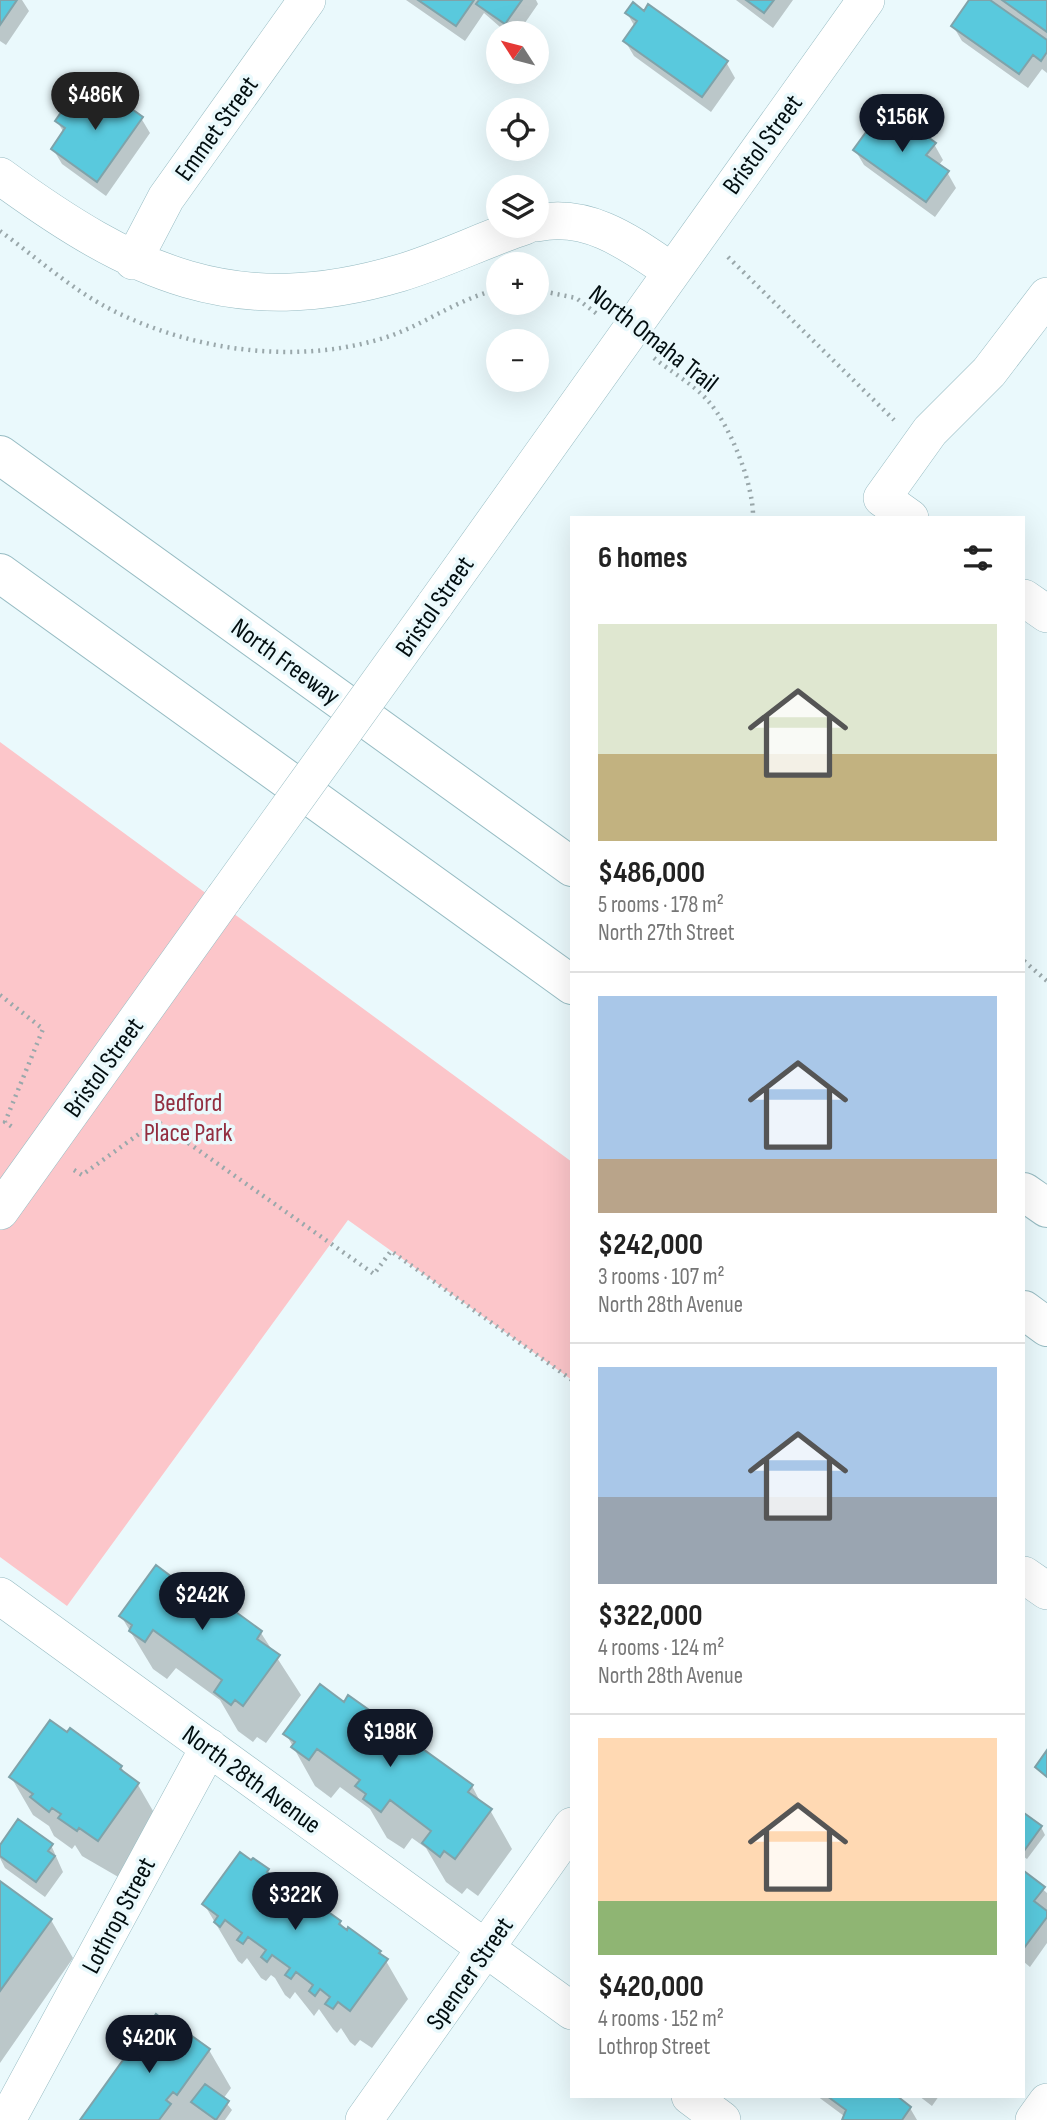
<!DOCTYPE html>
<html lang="en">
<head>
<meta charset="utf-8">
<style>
  body { margin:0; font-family:"Sofia Sans Condensed",sans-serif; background:#f6f6f6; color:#222; height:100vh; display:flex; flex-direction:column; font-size:26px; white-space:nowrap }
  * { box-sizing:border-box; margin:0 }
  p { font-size:23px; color:#767676 }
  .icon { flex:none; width:38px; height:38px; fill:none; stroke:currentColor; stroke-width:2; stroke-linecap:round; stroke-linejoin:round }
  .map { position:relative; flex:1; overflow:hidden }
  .details { position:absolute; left:570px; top:516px; width:455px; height:1582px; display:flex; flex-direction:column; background:#fff; border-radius:0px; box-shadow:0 7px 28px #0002 }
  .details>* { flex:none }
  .needle { width:46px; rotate:306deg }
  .tools { position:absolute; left:486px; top:21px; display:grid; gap:14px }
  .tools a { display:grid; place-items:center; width:63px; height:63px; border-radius:50%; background:#fff; box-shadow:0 7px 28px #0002; font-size:35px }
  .price { position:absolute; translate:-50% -60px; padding:0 16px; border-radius:24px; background:#111827; color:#fff; font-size:23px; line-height:46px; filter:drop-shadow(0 2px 4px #0008) }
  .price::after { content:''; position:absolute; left:50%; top:42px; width:21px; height:16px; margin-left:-10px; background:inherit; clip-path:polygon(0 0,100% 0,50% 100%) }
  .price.active { background:#222; color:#fff }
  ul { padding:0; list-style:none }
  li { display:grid; align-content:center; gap:14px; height:371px; padding:0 28px }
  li+li { border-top:2px solid #e0e0e0 }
  li span { display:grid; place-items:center; height:217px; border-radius:0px; color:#555 }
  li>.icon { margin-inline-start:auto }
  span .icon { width:126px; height:126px; fill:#fffc; stroke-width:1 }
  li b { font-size:30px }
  h2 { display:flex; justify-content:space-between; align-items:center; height:84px; padding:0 28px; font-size:30px }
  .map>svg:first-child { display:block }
  .green { fill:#fcc6ca }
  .shadow { fill:#0003 }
  .building { fill:#59c9dd; stroke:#7fa3aa; stroke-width:2 }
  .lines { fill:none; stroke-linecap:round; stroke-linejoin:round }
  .minor-casing { stroke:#97bcc3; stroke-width:38 }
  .highway-casing { stroke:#97bcc3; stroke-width:40 }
  .path { stroke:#9aa8ab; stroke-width:4.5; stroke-dasharray:2 5; stroke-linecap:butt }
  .minor { stroke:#fff; stroke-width:37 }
  .highway { stroke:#fff; stroke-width:38 }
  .minor-bridge-casing { stroke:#97bcc3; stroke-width:38; stroke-linecap:butt }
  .minor-bridge { stroke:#fff; stroke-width:37 }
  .labels { text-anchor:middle; stroke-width:7; stroke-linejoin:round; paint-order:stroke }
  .street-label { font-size:26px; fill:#020e10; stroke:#eaf9fc }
  .park-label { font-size:26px; fill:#932e40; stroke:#eaf9fc }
</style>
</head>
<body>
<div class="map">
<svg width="1047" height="2120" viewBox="0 0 1047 2120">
  <rect width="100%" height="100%" fill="#eaf9fc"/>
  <path class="green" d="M0,742L572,1162V1380L348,1220L67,1606L0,1557Z"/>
  <path class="shadow" d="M0,0H22L29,11L6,45L0,41Z
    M406,0H536L538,4L518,33H507L484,13L465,41Z
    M736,0H793L773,28Z
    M971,0H1047V73L1042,69L1028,88L962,41L953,26Z
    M627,13L726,62L735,78L711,112L634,56L625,41L635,27Z
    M78,113L141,118L150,133L106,196L62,164L53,149L64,133L57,121Z
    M934,144L943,160L938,166L947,172L956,188L935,217L864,165L855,150Z
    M186,1578L261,1633L301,1695L266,1743L257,1737L253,1742L238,1731L220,1700L176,1668L167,1679L153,1669L121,1616L180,1585Z
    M344,1704L401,1736L411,1753L472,1786L482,1805L490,1810L512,1849L478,1896L467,1888L462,1894L446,1882L426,1848L412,1838L404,1849L387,1838L370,1809L340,1787L331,1798L315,1786L286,1734Z
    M121,1767L127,1776L138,1785L160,1823L120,1878L82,1856L75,1845L72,1849L54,1836L49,1826L33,1815L11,1777Z
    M1024,1815L1041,1827L1045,1835L1027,1859L1024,1857Z
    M51,1845L63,1872L45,1897L5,1868L0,1858V1848Z
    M240,1854L292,1888L296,1895L316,1905L323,1914L325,1911L340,1922L345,1930L380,1952L386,1961L408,1999L372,2048L360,2040L355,2046L350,2042L341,2028L337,2033L333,2029L319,2009L314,2016L295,1992L290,1999L285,1995L275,1978L271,1975L266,1981L261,1978L247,1958L242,1964L238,1961L204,1904Z
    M1024,1873L1047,1893V1943L1030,1967L1024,1962Z
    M0,1884L51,1920L73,1958L0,2063Z
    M187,2040L209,2050L231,2088L223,2099L232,2110L225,2120H82Z
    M817,2096H894L910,2108L917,2120H843L844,2116Z
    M919,2096H939L932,2106Z"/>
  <path class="building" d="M0,0H17L0,25Z
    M418,0H474L456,26Z
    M479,0H522L505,24L476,4Z
    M746,0H774L764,13Z
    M969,0H990L1047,40V52L1041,61L1033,55L1019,74L951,26Z
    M1002,0H1047V32Z
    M633,2L644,11L648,4L728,61L702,97L623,41L637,21L625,13Z
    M97,84L143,117L97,182L51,149L65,128L55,121L67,104L77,111Z
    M885,106L936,143L926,155L949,171L926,202L853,150Z
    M156,1565L180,1583L185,1575L262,1631L257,1639L280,1655L243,1706L235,1700L231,1705L214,1692L222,1680L153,1630L145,1642L129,1631L132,1625L119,1616Z
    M320,1684L344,1702L348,1695L403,1734L398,1741L415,1754L420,1747L473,1785L468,1792L492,1809L455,1859L444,1851L440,1857L422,1843L431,1831L390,1800L381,1812L363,1799L366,1794L355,1786L360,1780L317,1749L309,1760L291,1747L295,1742L283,1734Z
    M50,1720L67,1732L70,1728L122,1766L120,1769L139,1783L98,1841L79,1828L77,1831L58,1818L61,1814L52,1808L49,1812L30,1797L33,1794L9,1777Z
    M1047,1750V1777L1035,1767Z
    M1024,1813L1042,1826L1024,1851Z
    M18,1819L53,1844L48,1851L55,1856L36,1882L0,1856V1845Z
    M240,1852L251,1860L253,1858L269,1869L267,1872L293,1887L291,1889L299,1895L301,1892L317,1904L315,1906L322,1912L324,1909L341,1921L339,1924L347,1930L348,1927L381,1951L379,1953L388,1959L350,2011L338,2002L333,2009L325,2004L330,1997L320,1989L315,1996L309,1991L313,1985L296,1972L291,1979L285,1975L290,1968L272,1955L267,1962L261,1957L266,1950L248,1937L243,1944L237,1940L242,1933L225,1920L220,1927L214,1922L218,1916L202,1904Z
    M1024,1871L1045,1887L1034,1901L1047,1911V1917L1024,1948Z
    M0,1881L52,1919L0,1991Z
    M156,2014L187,2037L189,2034L210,2049L177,2095L173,2092L166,2100L171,2104L159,2120H80Z
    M205,2084L229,2101L216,2120L191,2102Z
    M827,2096H897L911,2107L902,2120H842L846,2110Z"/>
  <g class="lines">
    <g class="minor-casing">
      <path id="minor" d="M0,176C133,273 234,322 400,273C443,260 483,240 525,226
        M537,223C589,212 631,244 671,271
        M133,261L166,198L307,0
        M910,518L882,498L930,431L989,372L1047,296
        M1024,598L1047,614
        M434,606L866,0
        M0,1211L224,898
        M1024,1575L1047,1591
        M0,1596L572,2011
        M690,2096L722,2120
        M7,2120L209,1747
        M364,2120L572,1826
        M1034,2120L1047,2102"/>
    </g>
    <g class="highway-casing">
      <path id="highway" d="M0,455L572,867
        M0,573L572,985
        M1024,1192L1047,1208
        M1024,1310L1047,1327"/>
    </g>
    <path class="path" d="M0,231C33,255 73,290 108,308C191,351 297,366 387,337C426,324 455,300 499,289
      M728,257L894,420
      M537,290L576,298L597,314
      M654,358C671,372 695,385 709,402C731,427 754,486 753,518
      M1024,961L1047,981
      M0,995L43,1029L5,1122L15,1129
      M74,1170L82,1175L157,1121L374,1274L391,1251L572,1380"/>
    <use href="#minor" class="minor"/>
    <use href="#highway" class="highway"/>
    <g class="minor-bridge-casing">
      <path id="minor-bridge" d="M224,898L434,606"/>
    </g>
    <use href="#minor-bridge" class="minor-bridge"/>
  </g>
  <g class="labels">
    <g class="street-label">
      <text transform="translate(216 128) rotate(-54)" y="9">Emmet Street</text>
      <text transform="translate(762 144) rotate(-54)" y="9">Bristol Street</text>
      <text transform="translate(654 338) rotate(38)" y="9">North Omaha Trail</text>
      <text transform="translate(434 606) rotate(-55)" y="9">Bristol Street</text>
      <text transform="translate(286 661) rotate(36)" y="9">North Freeway</text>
      <text transform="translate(103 1067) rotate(-54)" y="9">Bristol Street</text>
      <text transform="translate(252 1779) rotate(36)" y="9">North 28th Avenue</text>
      <text transform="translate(118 1915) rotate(-62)" y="9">Lothrop Street</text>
      <text transform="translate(469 1973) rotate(-55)" y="9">Spencer Street</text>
    </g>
    <g class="park-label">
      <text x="188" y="1111">Bedford<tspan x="188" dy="30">Place Park</tspan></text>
    </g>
  </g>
</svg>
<div class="tools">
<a><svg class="needle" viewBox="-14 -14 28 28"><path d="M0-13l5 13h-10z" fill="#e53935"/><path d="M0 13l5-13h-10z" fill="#767676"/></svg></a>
<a><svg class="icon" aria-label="locate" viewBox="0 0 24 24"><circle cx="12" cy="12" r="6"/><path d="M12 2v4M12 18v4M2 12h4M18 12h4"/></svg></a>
<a><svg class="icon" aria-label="layers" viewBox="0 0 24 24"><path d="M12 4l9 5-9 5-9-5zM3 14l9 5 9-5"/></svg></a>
<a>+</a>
<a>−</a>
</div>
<b class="price active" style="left:95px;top:132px">$486K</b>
<b class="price" style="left:902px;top:154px">$156K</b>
<b class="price" style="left:202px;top:1632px">$242K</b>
<b class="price" style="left:390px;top:1769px">$198K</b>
<b class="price" style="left:295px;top:1932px">$322K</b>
<b class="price" style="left:149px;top:2075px">$420K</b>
<section class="details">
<h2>6 homes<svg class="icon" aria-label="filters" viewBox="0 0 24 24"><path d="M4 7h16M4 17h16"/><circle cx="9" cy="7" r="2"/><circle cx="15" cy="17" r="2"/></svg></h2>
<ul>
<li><span style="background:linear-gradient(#dfe7d0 60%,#c2b280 0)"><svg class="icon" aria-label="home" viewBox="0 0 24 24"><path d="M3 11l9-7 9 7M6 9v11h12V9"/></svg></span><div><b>$486,000</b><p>5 rooms · 178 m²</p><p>North 27th Street</p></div></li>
<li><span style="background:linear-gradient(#a9c7e8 75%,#b9a48a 0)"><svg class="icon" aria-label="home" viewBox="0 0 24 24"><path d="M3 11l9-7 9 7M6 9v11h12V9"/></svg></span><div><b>$242,000</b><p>3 rooms · 107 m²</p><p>North 28th Avenue</p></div></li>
<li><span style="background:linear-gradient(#a9c7e8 60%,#9aa5b1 0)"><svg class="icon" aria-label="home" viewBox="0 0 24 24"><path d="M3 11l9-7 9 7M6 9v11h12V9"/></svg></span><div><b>$322,000</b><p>4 rooms · 124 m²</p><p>North 28th Avenue</p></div></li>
<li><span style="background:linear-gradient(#ffd9b3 75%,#8fb573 0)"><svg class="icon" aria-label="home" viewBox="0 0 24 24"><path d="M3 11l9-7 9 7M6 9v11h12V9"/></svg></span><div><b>$420,000</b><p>4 rooms · 152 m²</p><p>Lothrop Street</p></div></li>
</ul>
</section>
</div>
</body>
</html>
